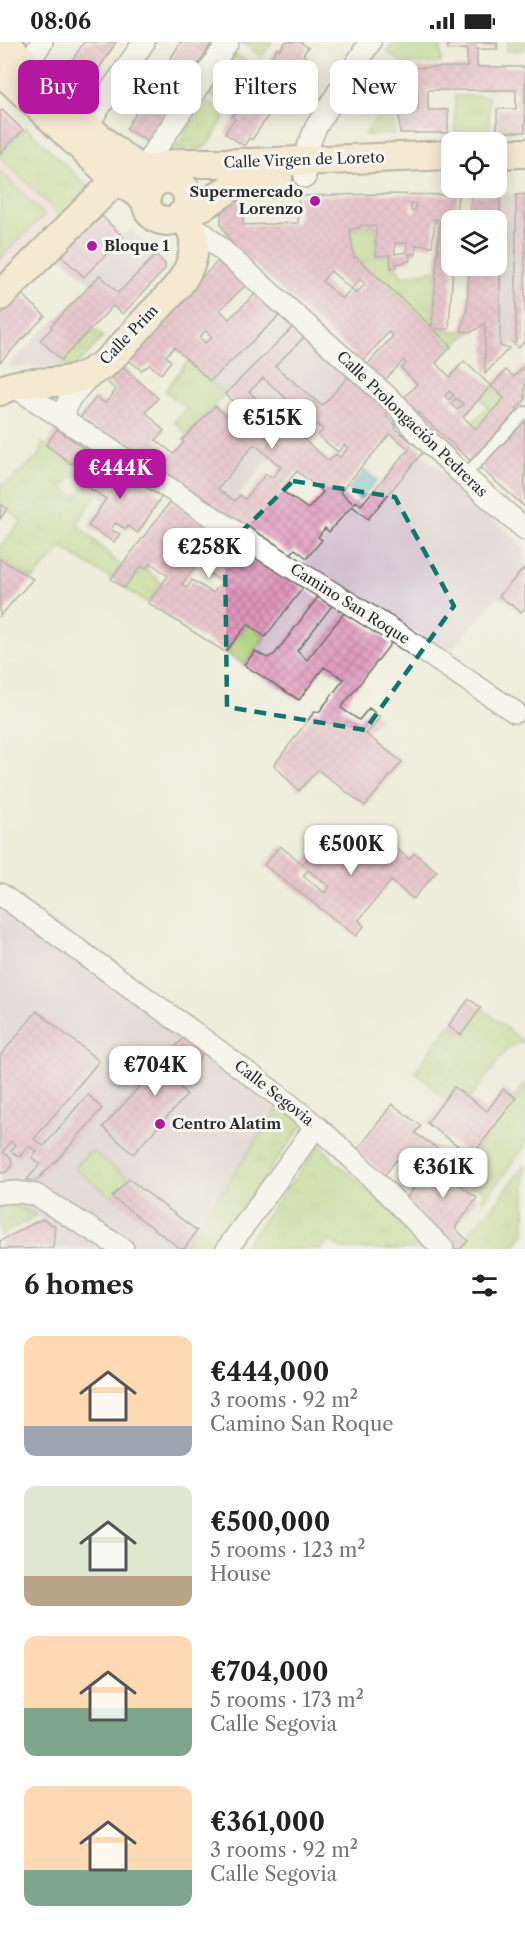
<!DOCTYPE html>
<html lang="en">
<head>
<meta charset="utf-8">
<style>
  body { margin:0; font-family:"Libre Caslon Text",serif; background:#f6f6f6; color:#222; height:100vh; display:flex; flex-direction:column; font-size:22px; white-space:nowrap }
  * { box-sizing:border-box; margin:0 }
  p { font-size:20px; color:#767676 }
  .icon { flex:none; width:33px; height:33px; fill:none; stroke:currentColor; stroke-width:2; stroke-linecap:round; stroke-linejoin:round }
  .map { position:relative; height:1207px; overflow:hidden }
  .panel { display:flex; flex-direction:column; background:#fff; flex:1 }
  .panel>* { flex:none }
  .banner { position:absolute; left:18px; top:18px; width:489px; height:54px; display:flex; gap:12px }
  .fabs { position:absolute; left:441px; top:90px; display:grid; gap:12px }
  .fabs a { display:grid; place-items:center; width:66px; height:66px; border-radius:12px; background:#fff; box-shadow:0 3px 15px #0003; font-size:30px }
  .price { position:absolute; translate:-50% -51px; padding:0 14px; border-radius:12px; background:#fff; color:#222; font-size:20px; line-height:39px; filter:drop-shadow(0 2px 3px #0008) }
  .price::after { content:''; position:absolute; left:50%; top:36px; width:18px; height:14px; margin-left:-9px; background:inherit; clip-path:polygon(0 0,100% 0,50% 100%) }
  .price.current { background:#b5179e; color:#fff }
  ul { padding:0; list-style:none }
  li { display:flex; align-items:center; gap:18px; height:150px; padding:0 24px }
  li span { display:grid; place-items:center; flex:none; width:168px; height:120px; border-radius:12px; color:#555 }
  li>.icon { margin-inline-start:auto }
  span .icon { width:72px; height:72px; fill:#fffc; stroke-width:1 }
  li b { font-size:26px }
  h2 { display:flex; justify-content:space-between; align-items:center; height:72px; padding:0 24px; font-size:26px }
  .pill { padding:0 21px; border-radius:12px; background:#fff; box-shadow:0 3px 15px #0003; font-size:21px; line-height:54px }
  .pill.current { background:#b5179e; color:#fff }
  .status { display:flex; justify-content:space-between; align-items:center; height:42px; padding:0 30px; background:#fff; direction:ltr }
  .status svg { height:16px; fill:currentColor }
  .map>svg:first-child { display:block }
  .built { fill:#f5cfdb }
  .industrial { fill:#d1bdcc }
  .grass { fill:url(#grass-tufts); stroke:#6c7e53; stroke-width:1.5 }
  .park { fill:#aed27b; stroke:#6c7e53; stroke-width:1.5 }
  .garden { fill:url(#garden-dots); stroke:#6c7e53; stroke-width:1.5 }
  .water { fill:#45aac5; stroke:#386a78; stroke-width:1.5 }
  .building { fill:url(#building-cross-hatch); fill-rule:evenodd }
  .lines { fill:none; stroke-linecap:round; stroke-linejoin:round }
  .lane-casing { stroke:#706f69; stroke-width:14 }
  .street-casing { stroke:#706f69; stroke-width:24 }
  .secondary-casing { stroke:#706f69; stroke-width:32 }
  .lane { stroke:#fff; stroke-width:10 }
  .street { stroke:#fff; stroke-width:21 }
  .secondary { stroke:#fde5c5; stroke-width:28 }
  .marked { fill:none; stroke:#0f766e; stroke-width:4.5; stroke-dasharray:12 8; stroke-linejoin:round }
  .poi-dot { fill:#b5179e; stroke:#f6f6f2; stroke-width:2 }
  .labels { text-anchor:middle; stroke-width:6; stroke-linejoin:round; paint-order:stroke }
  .street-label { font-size:15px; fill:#2b2b2b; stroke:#f6f6f2 }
  .poi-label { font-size:15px; font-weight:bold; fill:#2b2b2b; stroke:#f6f6f2; text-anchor:start }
</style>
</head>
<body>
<div class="status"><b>08:06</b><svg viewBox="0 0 49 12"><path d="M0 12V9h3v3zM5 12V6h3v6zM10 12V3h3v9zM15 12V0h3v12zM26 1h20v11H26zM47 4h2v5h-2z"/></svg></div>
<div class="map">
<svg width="525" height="1207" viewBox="0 0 525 1207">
  <defs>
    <pattern id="grass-tufts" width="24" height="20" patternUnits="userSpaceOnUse" patternTransform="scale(1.5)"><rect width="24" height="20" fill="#aed27b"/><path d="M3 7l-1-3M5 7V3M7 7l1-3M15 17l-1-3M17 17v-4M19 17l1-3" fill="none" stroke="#96b46a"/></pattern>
    <pattern id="garden-dots" width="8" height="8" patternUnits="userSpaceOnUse" patternTransform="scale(1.5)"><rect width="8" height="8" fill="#aed27b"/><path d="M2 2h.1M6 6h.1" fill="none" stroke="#96b46a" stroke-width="1.8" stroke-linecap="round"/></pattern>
    <pattern id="building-cross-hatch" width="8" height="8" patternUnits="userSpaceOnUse" patternTransform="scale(1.5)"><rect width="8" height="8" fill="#e095bc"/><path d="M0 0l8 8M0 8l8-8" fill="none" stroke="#b67a99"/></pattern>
  </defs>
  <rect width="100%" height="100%" fill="#f6f6f2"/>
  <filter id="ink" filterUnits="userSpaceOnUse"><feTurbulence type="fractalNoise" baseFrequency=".0167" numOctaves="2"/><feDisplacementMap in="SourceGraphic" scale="12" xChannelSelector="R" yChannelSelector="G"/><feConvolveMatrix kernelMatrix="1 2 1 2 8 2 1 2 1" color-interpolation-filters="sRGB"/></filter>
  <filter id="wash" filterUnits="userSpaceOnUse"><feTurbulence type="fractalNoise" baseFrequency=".008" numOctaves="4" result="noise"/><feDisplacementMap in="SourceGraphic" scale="24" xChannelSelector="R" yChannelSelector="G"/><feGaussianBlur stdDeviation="1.35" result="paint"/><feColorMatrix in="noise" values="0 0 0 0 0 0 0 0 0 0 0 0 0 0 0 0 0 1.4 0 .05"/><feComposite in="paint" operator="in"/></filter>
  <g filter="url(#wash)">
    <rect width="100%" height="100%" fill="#efeddb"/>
    <path class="built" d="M0,60L88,145L0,235Z"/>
    <path class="industrial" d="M525,152V289L485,332L484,224H496V178H483V153Z
      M131,187L165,222V227L123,272L84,235Z
      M270,262L362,344L298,416L282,402L225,470L194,451L254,378L199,330Z
      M49,283L73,306L61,318L68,325H7Z
      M422,412L525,506V525L448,611L304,520L352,464L368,477Z
      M303,546L358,580L299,658L244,623Z
      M0,841L128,935L135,934L144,941V946L289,1053L274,1071L184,1207H54V1184L23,1167L8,1163L0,1165Z"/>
    <path class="grass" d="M241,0H272L262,15Z
      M394,0H441V21L404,22L387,10Z
      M507,0H525V8L507,9Z
      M235,12L256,26L230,66L208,52Z
      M393,51L394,92L365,93Z
      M455,54H489V90L455,91Z
      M206,59L227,71L210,100L202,107H175Z
      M26,85L88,145L60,174L0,114V112Z
      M360,183L376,184V214L390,213L391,226L397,225L401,234L437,228L432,285L357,216H354L350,187L359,186Z
      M92,285L103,295L75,325H68L61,318Z
      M434,287L472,290L451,305Z
      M188,319L225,352L187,393L174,379L186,366L165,349Z
      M491,344L504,356L476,387L471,382L488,365L480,356Z
      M42,401L72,422L85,407L99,416L85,439L73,433L63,445L75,456L85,444L97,451L77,482L121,524L111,537L62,506L33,537L0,517V504L22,479L0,462V442L7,441L38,415L41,410Z
      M141,524L162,541L148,561L124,546Z
      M248,582L265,595L244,623L225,610Z
      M525,1042V1104L484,1159L480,1156L484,1150L474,1143L469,1149L456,1139L465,1128L463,1126Z
      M280,1063L304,1082L211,1207H184Z
      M320,1102L335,1120L378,1155L434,1207H341L329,1198L322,1207H242Z
      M94,1110L129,1137L112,1155L74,1126L88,1111Z
      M525,1122V1190L512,1207H460L468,1199L464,1195L493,1165Z
      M8,1163L23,1167L36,1174L0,1194V1165Z"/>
    <path class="park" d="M0,129L44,173L0,217Z"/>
    <path class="garden" d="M481,966L525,1001H517L508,1006L470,1057L455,1045L445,1057L415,1030L448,984L461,993Z"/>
    <path class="water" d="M365,428L377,438L360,458L348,448Z"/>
    <g id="blocks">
      <path class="building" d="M84,0H116L88,44L65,30Z
        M181,0L212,1L149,101L126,87Z
        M285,0H300L308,6L303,13L306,15L284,50L280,47L269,64L273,66L252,98L249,96L244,104L225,91L235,77L232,75L245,55L248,57L269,25L266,23L277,6L280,8Z
        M448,0H497V7H477V25H525V90H497V67H516V48H428V68H448V91H400L399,68H418V48H398L397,26L467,25V7L448,8Z
        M2,68L23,88L0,112V70Z
        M375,152L458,153L456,178H452V224H453L449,287H434L451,305L436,321L450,335L464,319L491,344L463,375L476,387L504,356L491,344L506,328L514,335L525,323V358L516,367L519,370L473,421L403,357L417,342L401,326L406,321L404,318L383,340L366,324L393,294L389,290L362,320L233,204L221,182V173L225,166L243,153V183L298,181L299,154ZM411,161L416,162L415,169H411ZM435,177L440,178L432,285L356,215L354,216L350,187L359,186L360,183L376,184V214L390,213L391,226L397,225L396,222L410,219L409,212H416V203L432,204ZM395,201H407L406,210L395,212ZM331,229L351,247L342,257L322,239ZM360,237L365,242L356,252L351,247ZM449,349L454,353L449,358L445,354ZM456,356L463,362L457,368L451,362Z
        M525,152V299L518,306L514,301L516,299V153Z
        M471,153L500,154V304L509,306L485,332V281L472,290L461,289L467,267L469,224H496V178H470Z
        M102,174L123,195L84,235L61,214Z
        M156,213L165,222V227L123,272L113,264L61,318L40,298L52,286L51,284L100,233L118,251Z
        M220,217L246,243L220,268L229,277L256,251L279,274L210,339L174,305L166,314L171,319L161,332L150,323L141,328L129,318L177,261ZM206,289L212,295L205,301L199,295Z
        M22,252L45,274L0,320V274Z
        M295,283L306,293L275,324L322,364L350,333L392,366L386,374L396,384L395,386L423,410L368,477L352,464L329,490L325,486L318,495L322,498L307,516L295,507L291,512L79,377L96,355L105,361L116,348L108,341L123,325L158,356L146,370L164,389L156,398L174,412L184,400L182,398L187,393L215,364L226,373L236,361L225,352ZM263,336L323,388L318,394L338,410L344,403L348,406L340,416L336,412L329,419L249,350ZM246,370L255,378L242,393L233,385ZM390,392L409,407L361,463L356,459L354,462L340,450ZM254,402L281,425L272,436L266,432L245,457L240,453L235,459L218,447ZM297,429L323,450L308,467L281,448Z
        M525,375V465L479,425Z
        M57,387L85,407L72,422L46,403Z
        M99,416L162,454L138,491L128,484L126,487L115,481L111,488L120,492L114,500L88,484L106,457L83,442Z
        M171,459L303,546L265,595L248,582L225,610L148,561L168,534L151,521L146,527L141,524L124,546L111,537ZM205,512L216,521L209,531L222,540L213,551L192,538L187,546L182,542Z
        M0,462L7,467L0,477Z
        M0,517L33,537L0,574Z
        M525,525V566L521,570L499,554Z
        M318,555L332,564L297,609L307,618L344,571L392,600L341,666L359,678L369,666L380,675L366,692L402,720L365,764L318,728L299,749L274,723L315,669L319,670L344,637L324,625L299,658L244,623L255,609L267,616L275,612Z
        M371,786L409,817L414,811L437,829L413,857L391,839L359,878L364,884L356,894L264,823L280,804L303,822L325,794L350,813ZM308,828L330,845L325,851L303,834Z
        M469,957L481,966L461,993L448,984Z
        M37,969L99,1019L34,1097L44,1104L88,1052L102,1067L59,1116L36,1139L27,1138L40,1122L32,1116L37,1110L29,1104L19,1115L11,1109L16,1103L11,1099L3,1110L11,1116L12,1124L6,1130L0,1131V1014Z
        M185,994L205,1009L196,1022L188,1028L192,1033L180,1045L187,1053L133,1112L103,1085Z
        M454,1045L487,1069L503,1047L516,1056L468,1119L458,1112L462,1107L427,1081Z
        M392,1062L421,1084L415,1091L437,1106L426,1120L412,1111L403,1123L396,1118L385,1133L357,1109Z
        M441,1109L465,1127L455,1139L477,1156L455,1186L468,1199L460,1207H453L406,1157Z
        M129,1137L197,1189L184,1207H181L112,1155Z
        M42,1177L55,1184L53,1206L0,1207V1199Z"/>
    </g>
  </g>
  <g filter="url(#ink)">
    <use href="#blocks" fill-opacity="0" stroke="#706f69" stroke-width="1.5"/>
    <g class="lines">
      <g class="lane-casing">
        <path id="lane" d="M464,434L525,370"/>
      </g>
      <g class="street-casing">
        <path id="street" d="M25,21L34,12L42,0
          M87,83L144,0
          M141,129L228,0
          M305,135V119L306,109L316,85L370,0
          M190,183L203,191L398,364L410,382L420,392L464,434L525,487
          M12,343L246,497L400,593L515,670
          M63,376L69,357L91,332
          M0,852L192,989L284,1058L316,1084L355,1119L443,1207
          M0,1151L18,1150L36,1153L123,1207
          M227,1207L316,1084"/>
      </g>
      <g class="secondary-casing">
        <path id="secondary" d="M4,0C51,47 96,102 154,136
          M0,28L116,138L146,156
          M496,112L525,111
          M146 158a21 21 0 1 1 42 0a21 21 0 1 1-42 0Z
          M186,168C203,169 220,150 236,143C249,138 264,138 278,137
          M0,254L116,138L141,129L179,121H249L452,113
          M0,349C25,335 55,345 81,335C89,332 98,326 105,321C119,309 131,294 143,281C159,263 184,243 191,220C197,201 195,188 181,173"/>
      </g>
      <use href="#lane" class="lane"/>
      <use href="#street" class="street"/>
      <use href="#secondary" class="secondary"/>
    </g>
  </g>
  <path d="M0 0H525V1207H0ZM293,439L395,455L454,564L365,688L227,665L225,506Z" fill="#efeddb" fill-opacity=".55" fill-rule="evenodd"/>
  <path class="marked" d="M293,439L395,455L454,564L365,688L227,665L225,506Z"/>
  <g class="poi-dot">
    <circle cx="315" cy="159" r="6"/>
    <circle cx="92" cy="204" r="6"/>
    <circle cx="160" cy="1082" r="6"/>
  </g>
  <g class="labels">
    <g class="street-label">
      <text transform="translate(304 118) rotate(-2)" y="5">Calle Virgen de Loreto</text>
      <text transform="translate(129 293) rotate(-46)" y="5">Calle Prim</text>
      <text transform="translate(412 382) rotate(44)" y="5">Calle Prolongación Pedreras</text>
      <text transform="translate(350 562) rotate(32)" y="5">Camino San Roque</text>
      <text transform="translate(274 1051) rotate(38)" y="5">Calle Segovia</text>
    </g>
    <g class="poi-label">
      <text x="303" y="155" text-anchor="end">Supermercado<tspan x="303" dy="17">Lorenzo</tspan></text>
      <text x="104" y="209">Bloque 1</text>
      <text x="172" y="1087">Centro Alatim</text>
    </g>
  </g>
</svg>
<div class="fabs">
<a><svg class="icon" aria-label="locate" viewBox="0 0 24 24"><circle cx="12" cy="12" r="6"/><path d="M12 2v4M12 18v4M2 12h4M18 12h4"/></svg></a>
<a><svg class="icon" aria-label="layers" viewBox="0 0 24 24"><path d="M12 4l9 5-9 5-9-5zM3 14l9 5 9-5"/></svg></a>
</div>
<b class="price" style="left:272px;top:408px">€515K</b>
<b class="price current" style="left:120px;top:458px">€444K</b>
<b class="price" style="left:209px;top:537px">€258K</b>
<b class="price" style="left:351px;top:834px">€500K</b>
<b class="price" style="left:155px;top:1055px">€704K</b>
<b class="price" style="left:443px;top:1157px">€361K</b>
<div class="banner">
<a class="pill current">Buy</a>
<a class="pill">Rent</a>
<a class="pill">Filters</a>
<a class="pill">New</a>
</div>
</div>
<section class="panel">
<h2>6 homes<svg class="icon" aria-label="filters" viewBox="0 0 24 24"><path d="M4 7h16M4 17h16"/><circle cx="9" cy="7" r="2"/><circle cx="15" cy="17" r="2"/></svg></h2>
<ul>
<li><span style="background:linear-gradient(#ffd9b3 75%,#9aa5b1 0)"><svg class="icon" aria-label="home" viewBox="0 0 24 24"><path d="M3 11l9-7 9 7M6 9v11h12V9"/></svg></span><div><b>€444,000</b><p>3 rooms · 92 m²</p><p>Camino San Roque</p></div></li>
<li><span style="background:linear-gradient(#dfe7d0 75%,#b9a48a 0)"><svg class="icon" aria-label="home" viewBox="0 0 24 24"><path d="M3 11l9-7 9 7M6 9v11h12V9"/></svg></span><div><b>€500,000</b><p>5 rooms · 123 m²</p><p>House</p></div></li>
<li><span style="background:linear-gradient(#ffd9b3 60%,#7fa58c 0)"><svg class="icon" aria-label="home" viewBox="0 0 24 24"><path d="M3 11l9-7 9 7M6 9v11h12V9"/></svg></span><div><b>€704,000</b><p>5 rooms · 173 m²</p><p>Calle Segovia</p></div></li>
<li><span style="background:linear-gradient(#ffd9b3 70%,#7fa58c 0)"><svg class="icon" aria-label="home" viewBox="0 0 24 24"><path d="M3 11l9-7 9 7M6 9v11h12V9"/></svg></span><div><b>€361,000</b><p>3 rooms · 92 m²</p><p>Calle Segovia</p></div></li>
</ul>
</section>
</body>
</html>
